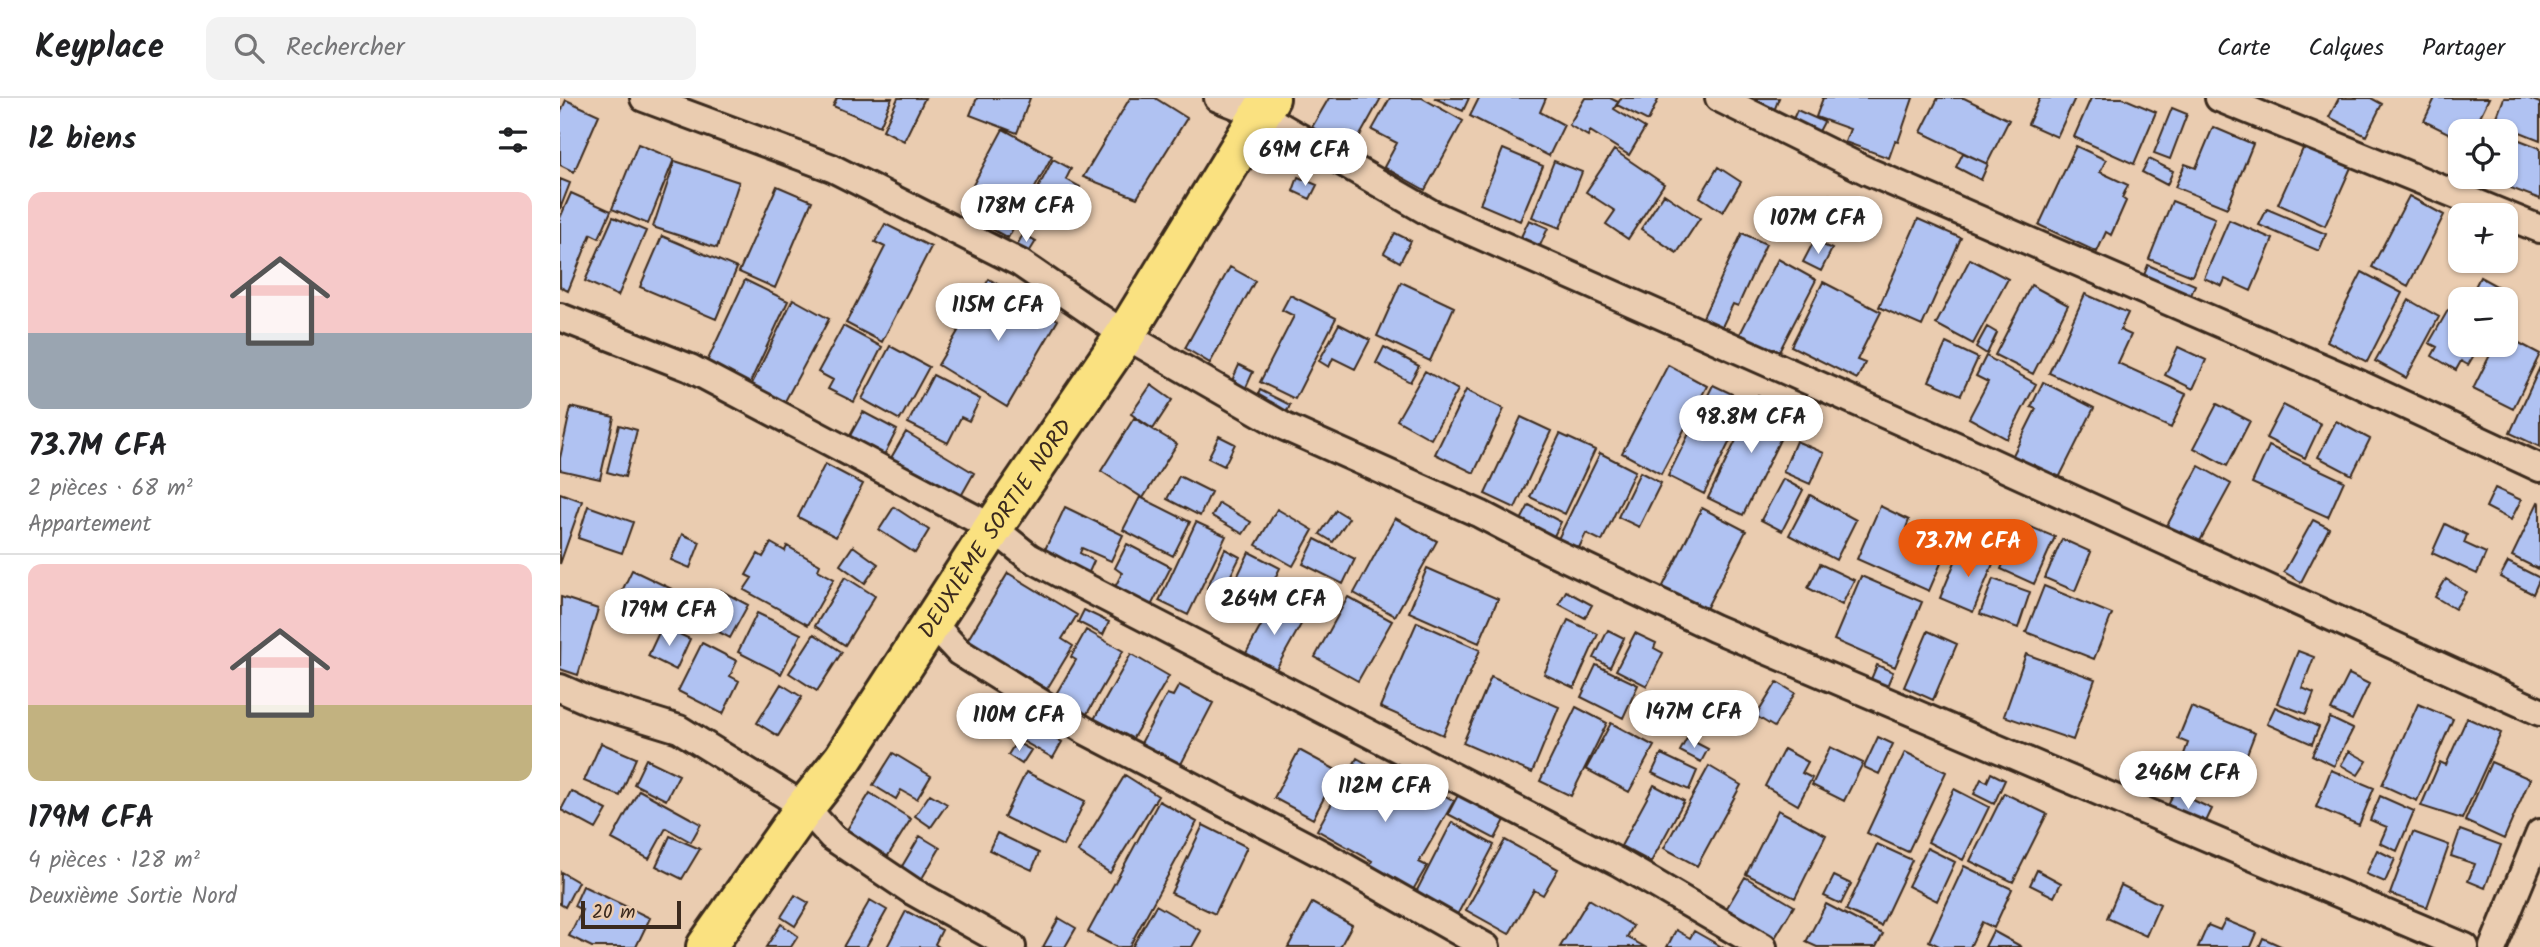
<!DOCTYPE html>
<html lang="fr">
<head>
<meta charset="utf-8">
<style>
  body { margin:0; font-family:Kalam,sans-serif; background:#f2f2f2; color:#202124; height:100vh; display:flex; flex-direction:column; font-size:26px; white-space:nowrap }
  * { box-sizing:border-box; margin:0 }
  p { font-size:23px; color:#757577 }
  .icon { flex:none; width:38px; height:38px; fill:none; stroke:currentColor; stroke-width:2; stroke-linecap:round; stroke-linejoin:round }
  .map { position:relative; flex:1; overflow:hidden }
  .panel { display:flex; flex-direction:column; background:#fff; width:560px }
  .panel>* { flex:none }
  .fabs { position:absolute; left:1888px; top:21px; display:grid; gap:14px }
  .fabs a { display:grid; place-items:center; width:70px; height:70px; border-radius:14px; background:#fff; box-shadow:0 2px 5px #0004; font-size:35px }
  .scale { position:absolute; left:21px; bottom:18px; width:100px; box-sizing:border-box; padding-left:7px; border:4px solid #3b2a1e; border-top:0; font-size:19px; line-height:24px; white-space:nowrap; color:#3b2a1e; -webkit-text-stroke:5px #eaccb0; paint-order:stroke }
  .price { position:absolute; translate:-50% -60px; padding:0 16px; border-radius:24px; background:#fff; color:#222; font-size:23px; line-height:46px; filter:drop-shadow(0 2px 4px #0008) }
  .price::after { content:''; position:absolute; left:50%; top:42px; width:21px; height:16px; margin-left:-10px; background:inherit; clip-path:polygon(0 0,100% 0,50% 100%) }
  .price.active { background:#ea580c; color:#fff }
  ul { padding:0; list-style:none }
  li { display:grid; align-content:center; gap:14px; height:371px; padding:0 28px }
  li+li { border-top:2px solid #e0e0e0 }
  li span { display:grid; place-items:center; height:217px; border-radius:14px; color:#555 }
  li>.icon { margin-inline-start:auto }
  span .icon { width:126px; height:126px; fill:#fffc; stroke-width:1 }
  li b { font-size:30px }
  h2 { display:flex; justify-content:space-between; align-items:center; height:84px; padding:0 28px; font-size:30px }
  header { display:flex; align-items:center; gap:42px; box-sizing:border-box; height:98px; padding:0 35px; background:#fff; border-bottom:2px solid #e0e0e0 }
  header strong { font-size:33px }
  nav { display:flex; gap:38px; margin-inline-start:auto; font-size:24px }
  .search { width:490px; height:63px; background:#f2f2f2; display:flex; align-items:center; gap:18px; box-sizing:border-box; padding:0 24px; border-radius:14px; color:#757577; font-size:26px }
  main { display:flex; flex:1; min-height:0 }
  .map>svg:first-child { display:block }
  .building { fill:#b0c2f2; stroke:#3b2a1e; stroke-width:2 }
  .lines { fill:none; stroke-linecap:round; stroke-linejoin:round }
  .minor-casing { stroke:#3b2a1e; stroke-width:32 }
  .primary-casing { stroke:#3b2a1e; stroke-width:44 }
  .minor { stroke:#eaccb0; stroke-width:26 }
  .primary { stroke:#fae180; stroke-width:38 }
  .labels { text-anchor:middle; stroke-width:5; stroke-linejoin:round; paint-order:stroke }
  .street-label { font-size:23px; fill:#3b2a1e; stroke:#eaccb0 }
</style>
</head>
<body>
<header>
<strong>Keyplace</strong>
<div class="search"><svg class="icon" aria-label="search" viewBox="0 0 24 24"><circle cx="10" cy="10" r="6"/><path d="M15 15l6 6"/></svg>Rechercher</div>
<nav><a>Carte</a><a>Calques</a><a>Partager</a></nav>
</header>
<main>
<section class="panel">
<h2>12 biens<svg class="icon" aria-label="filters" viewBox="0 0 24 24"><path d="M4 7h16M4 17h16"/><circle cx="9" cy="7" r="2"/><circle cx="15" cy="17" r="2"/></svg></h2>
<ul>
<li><span style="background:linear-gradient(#f6c9c9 65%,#9aa5b1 0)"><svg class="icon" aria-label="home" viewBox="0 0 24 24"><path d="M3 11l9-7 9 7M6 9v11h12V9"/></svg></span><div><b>73.7M CFA</b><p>2 pièces · 68 m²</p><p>Appartement</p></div></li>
<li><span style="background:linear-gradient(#f6c9c9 65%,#c2b280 0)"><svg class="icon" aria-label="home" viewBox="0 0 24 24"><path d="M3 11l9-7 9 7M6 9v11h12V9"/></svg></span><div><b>179M CFA</b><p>4 pièces · 128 m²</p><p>Deuxième Sortie Nord</p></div></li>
</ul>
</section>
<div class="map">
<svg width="1980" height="849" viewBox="0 0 1980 849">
  <rect width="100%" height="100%" fill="#eaccb0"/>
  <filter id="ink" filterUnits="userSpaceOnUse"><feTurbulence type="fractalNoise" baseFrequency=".0143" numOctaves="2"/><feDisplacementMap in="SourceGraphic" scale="14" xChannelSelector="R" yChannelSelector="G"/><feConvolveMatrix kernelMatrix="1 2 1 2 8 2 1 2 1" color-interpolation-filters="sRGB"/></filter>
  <g filter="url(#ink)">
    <path class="building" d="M277,0H332L320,28L273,8Z
      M338,0H365L344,43L323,32Z
      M417,0H470L457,35L410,17Z
      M570,0H595L627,20L577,100L523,79Z
      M769,0H821L788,59L748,36Z
      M830,0H862L903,23L865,92L824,69L837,45L812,32Z
      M874,0H909L903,13Z
      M919,0H986L980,14L1004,27L989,58L910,18Z
      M1025,0H1050L1058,4L1054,11L1085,30L1069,57L1030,33L1028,38L1009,27Z
      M1061,0H1095L1098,2L1088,23L1057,7Z
      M1186,0H1219L1212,18Z
      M1263,0H1353L1338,44L1335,43L1329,60L1285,44L1290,31L1256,19Z
      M1378,0H1404L1449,22L1427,66L1361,34Z
      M1480,0H1515L1497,39L1468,26Z
      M1531,0H1563L1596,14L1574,66L1514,39Z
      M1779,0H1811L1822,6L1806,38L1769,19Z
      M1875,0H1929L1913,33H1900V41L1864,23Z
      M1944,0H1967L1980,5V42L1935,24Z
      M6,2L39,17L14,74L0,67V16Z
      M1612,10L1627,16L1610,61L1594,55Z
      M1237,12L1264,24L1255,41L1229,30Z
      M1653,29L1693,46L1667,110L1615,89L1625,66L1636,70Z
      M443,31L492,58L448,140L399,113Z
      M1957,41L1980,50V101L1940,86L1942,79H1946V69Z
      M1746,44L1793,65L1765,128L1718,106Z
      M78,46L114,61L88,126L52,111Z
      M1516,48L1546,62L1540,74L1568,87L1562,100L1566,103L1551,137L1546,134L1537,154L1479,127Z
      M943,51L983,68L960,123L920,106Z
      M1054,52L1104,86L1068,141L1046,126L1055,113L1026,94Z
      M1403,55L1428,66L1421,82L1396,69Z
      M493,61L511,71L506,81L520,89L500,126L473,112L481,97L476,94Z
      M1589,61L1613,73L1607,87L1582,74Z
      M115,63L179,84L157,150L93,129Z
      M994,63L1022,74L1000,130L972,119Z
      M1158,69L1181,84L1163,114L1140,99Z
      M738,79L757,87L750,101L733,93Z
      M0,81L10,85L0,111Z
      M217,88L252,103L215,190L179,174Z
      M11,95L51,113L39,140L31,136L8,193L0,189V120Z
      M1104,96L1140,120L1117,155L1081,131Z
      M1270,97L1293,110L1278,136L1256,124Z
      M1849,98L1884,117L1848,188L1812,169Z
      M1612,103L1655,120L1632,178L1589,161Z
      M1707,111L1766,136L1759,153L1699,127Z
      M53,119L86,133L58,198L25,183Z
      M1358,121L1401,140L1362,228L1319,209Z
      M969,122L988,130L978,152L959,143Z
      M1669,122L1713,141L1691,193L1665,181L1662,188L1644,180Z
      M325,126L371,149L322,244L286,225L325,149L315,144Z
      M835,135L851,143L840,164L824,155Z
      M1182,135L1206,146L1178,208L1173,206L1157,239L1138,230Z
      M463,136L476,143L468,156L456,149Z
      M102,138L177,170L156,221L80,189Z
      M1254,143L1272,151L1261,173L1243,164Z
      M1218,161L1256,182L1218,256L1180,236Z
      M1410,161L1448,181L1413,246L1376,226Z
      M1588,167L1635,187L1628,205L1581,185Z
      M670,169L695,183L650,265L625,250Z
      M1802,174L1842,195L1807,264L1767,243Z
      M1920,179L1951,196L1946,206V201H1909Z
      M429,181L498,222L447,309L378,267Z
      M185,182L228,203L188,289L145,268Z
      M841,184L894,209L870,263L817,238Z
      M1263,184L1321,214L1297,262L1305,265L1297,281L1231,248Z
      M1471,187L1508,207L1473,276L1435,257Z
      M1525,196L1568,215L1560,232L1571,237L1558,265L1626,296L1611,330L1489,275Z
      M730,197L776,220L735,301L700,284L734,218L722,212Z
      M233,201L269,221L223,307L190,290Z
      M1849,202L1879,219L1846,280L1815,263Z
      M1888,212L1900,219V247H1920L1908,267L1901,263L1896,272L1872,258L1877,249L1869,245Z
      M779,226L810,242L795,271L773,260L769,269L759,263Z
      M283,228L322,249L294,304L268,291L273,282L258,274Z
      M1427,229L1437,235L1427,256L1416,249Z
      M1946,238L1980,256L1953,311L1913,291L1935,247H1946Z
      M1386,245L1418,260L1401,297L1369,283Z
      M330,248L369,269L340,322L302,301Z
      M824,249L859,268L850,284L816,265Z
      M1618,249L1646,262L1633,291L1605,277Z
      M1426,258L1476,286L1447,341L1409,320L1428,284L1416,278Z
      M679,267L693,274L684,294L670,287Z
      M1108,267L1147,288L1101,376L1062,355Z
      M1980,269V349L1950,335Z
      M865,273L898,292L871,341L837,322Z
      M373,277L420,301L409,323L401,319L388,345L348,325Z
      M1483,284L1534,310L1497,384L1451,361L1476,311L1471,309Z
      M591,287L612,302L593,331L571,316Z
      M1153,287L1189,304L1144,396L1108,378Z
      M700,292L730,307L724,321L694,306Z
      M906,292L944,311L914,375L875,356Z
      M1198,297L1233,315L1183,417L1148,400Z
      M1657,306L1690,323L1667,368L1634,350Z
      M1723,307L1761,326L1745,360L1706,340Z
      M11,309L54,319L40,381L0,372V360Z
      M303,314L337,332L321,363L286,345Z
      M961,319L991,333L955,410L925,396Z
      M574,320L617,346L583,400L541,373Z
      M1776,323L1810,341L1792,377L1758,359Z
      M59,327L77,332L65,379L47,374Z
      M346,334L414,375L396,407L327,367Z
      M1000,336L1035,352L1005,416L970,399Z
      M659,338L675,346L664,368L648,360Z
      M1236,343L1264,355L1250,386L1223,374Z
      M1709,348L1784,383L1768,419L1692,385Z
      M1040,355L1075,373L1042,443L1026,435L1017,454L997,443Z
      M265,366L303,386L276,439L238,419Z
      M1639,368L1671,386L1634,454L1602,437Z
      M1080,374L1101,385L1079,429L1058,419Z
      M619,378L651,394L640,418L607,401Z
      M1223,381L1243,392L1222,433L1201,422Z
      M1935,390L1961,402L1951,422L1926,409Z
      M0,395L22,403L0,466Z
      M1250,397L1296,422L1276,462L1229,437Z
      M580,399L630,424L613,458L563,432Z
      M1978,404L1980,405V466L1978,471L1952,458Z
      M659,405L691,424L683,436L652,418Z
      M969,407L1001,424L992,442L959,426Z
      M28,408L73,424L62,455L18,440Z
      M1320,408L1349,422L1346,430L1388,449L1369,493L1297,461Z
      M334,409L369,432L355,455L319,432Z
      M505,409L563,437L551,463L522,450L520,455L534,463L526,481L481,460Z
      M1142,410L1186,433L1145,513L1102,490Z
      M717,411L753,432L733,468L696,447Z
      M776,412L789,420L773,444L760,436Z
      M835,420L877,443L835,518L794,495Z
      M1753,422L1769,430L1741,484L1724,474Z
      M636,424L666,438L628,517L599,503Z
      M1461,425L1495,439L1474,486L1441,471Z
      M1885,426L1907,437L1904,445L1926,455L1917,476L1872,455Z
      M122,436L140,444L130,470L111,462Z
      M755,441L795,461L783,486L743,466Z
      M1502,441L1531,454L1515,493L1485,480Z
      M211,445L225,453L227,448L260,467L258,472L274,481L248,527L184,492L192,480L186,477L198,456L203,459Z
      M567,446L611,469L591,508L555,489L562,475L555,470Z
      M1402,447L1435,461L1413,514L1380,500Z
      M293,448L318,466L305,485L280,467Z
      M665,451L680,459L661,497L647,490Z
      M689,454L720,470L703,505L672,490Z
      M1948,464L1980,480L1973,496L1940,479Z
      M1260,466L1294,482L1282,507L1248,490Z
      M867,470L938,501L919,545L849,514Z
      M72,472L116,493L105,516L61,495Z
      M448,475L517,517L502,541L513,548L487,591L407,543Z
      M1301,478L1362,504L1335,569L1274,542Z
      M285,479L315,498L285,547L255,528Z
      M1433,481L1470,494L1458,530L1420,516Z
      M1886,481L1906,494L1895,511L1875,499Z
      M1484,488L1552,516L1534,561L1466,534Z
      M160,492L188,507L170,540L142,525Z
      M1006,493L1032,507L1025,520L999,506Z
      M1,499L38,511L18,577L0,571Z
      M788,499L832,523L798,583L755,559Z
      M61,501L91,515L84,531L53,518Z
      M714,504L744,521L715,573L685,557Z
      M524,512L549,524L543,537L518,524Z
      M197,515L241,536L221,576L178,554Z
      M1008,522L1038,536L1014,590L984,576Z
      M857,524L920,552L883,637L820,609Z
      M102,528L130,541L116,572L88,558Z
      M526,532L563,553L524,621L505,609L508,604L496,596L516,562L511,559Z
      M1048,532L1064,540L1050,569L1034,560Z
      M1368,533L1397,546L1373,602L1344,589Z
      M1075,535L1096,545L1094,550L1103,555L1087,588L1056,572Z
      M254,536L282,554L257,593L229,575Z
      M142,545L177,563L170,578L179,583L163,616L118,593Z
      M1738,553L1754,559L1742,590L1754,595L1746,616L1717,605Z
      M571,556L609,578L570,645L533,623Z
      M1466,556L1535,581L1513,642L1444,618Z
      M1036,567L1078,587L1063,620L1021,599Z
      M1317,567L1333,574L1325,593L1309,586Z
      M1789,576L1809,586L1792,622L1771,612Z
      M931,579L999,609L972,675L903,645Z
      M1217,584L1235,595L1214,629L1196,618Z
      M221,586L242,599L218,638L197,625Z
      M619,587L653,605L619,670L579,649L607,596L613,598Z
      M1858,606L1893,621L1857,703L1822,687Z
      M1016,609L1047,625L1011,698L980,683Z
      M1631,609L1695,635L1673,692L1619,670L1628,645L1618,641Z
      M1715,609L1759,629L1752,646L1707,626Z
      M1770,620L1793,631L1774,668L1752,657Z
      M1907,620L1941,635L1902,721L1861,708L1880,664L1886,667Z
      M1051,625L1094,648L1069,694L1026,671Z
      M470,626L502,644L493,660L461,642Z
      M1318,639L1333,646L1319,676L1304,669Z
      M1127,640L1148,651L1141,664L1120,653Z
      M456,644L471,652L462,666L448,657Z
      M41,645L76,660L60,698L24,683Z
      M1270,649L1303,665L1284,703L1252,687Z
      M1224,651L1248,664L1242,675L1252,680L1238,707L1205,688Z
      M739,652L778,673L753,721L714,700Z
      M1789,653L1807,663L1798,677L1781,667Z
      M1345,654L1386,674L1348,754L1307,735Z
      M333,655L371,678L357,701L341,692L336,701L313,687Z
      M1101,656L1137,673L1129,692L1092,675Z
      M797,660L868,701L874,691L894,703L859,764L867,768L850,797L807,772L812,763L757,732Z
      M86,661L119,677L106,702L74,686Z
      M1931,664L1970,681L1944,741L1905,723Z
      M1149,668L1181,687L1137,768L1104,750Z
      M1771,672L1814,690L1799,727L1756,709Z
      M466,674L525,703L503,748L444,719Z
      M1431,675L1445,682L1434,706L1414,696L1421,681L1427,684Z
      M565,677L598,698L550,775L518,754Z
      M1094,687L1124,703L1091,764L1061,748Z
      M1394,691L1429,709L1403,762L1368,744Z
      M79,692L141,726L131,744L106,730L89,761L52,741Z
      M11,693L47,712L36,731L1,712Z
      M1614,693L1652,711L1642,732L1605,716Z
      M310,695L351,721L324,764L283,738Z
      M1444,695L1487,716L1453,784L1410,763Z
      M370,696L387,706L371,729L355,718Z
      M898,697L945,722L935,741L888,716Z
      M1820,698L1854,713L1837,753L1820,745L1827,729L1810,722Z
      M599,703L637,724L569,849H556L528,834Z
      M1218,712L1266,737L1235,800L1186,776Z
      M892,724L934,747L894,823L852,802Z
      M643,727L687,749L655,816L611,795Z
      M1900,732L1941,747L1925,790L1908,783L1915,766L1891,758Z
      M1853,734L1889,747L1867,809L1830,796Z
      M437,735L479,755L472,772L429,752Z
      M110,738L140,751L122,781L96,768Z
      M360,738L380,750L358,787L338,775Z
      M945,742L998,771L983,797L974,792L949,836L906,812Z
      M1317,746L1352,762L1321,828L1286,812Z
      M1367,750L1395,764L1377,803L1348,788Z
      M1817,752L1835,761L1825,784L1806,776Z
      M1404,768L1452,791L1434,830L1422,824L1410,849H1381L1369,843Z
      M1477,772L1501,785L1494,799L1470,787Z
      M1,774L18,784L5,809L0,806Z
      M1274,778L1291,786L1281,806L1264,798Z
      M1185,779L1234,808L1213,843L1165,813Z
      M1561,787L1600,806L1586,838L1547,820Z
      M23,788L90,820L76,849H32L9,838L22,812L14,808Z
      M235,797L249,805L235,828L221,819Z
      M1029,801L1073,828L1067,839L1085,849H1000Z
      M310,802L327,812L306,849H283Z
      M752,805L792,827L780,849H728Z
      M1266,806L1323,836L1316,849H1257L1246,844Z
      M596,807L641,833L632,849H572Z
      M346,813L382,832L375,846L379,849H327Z
      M499,820L516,830L505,849H483Z
      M1665,822L1697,835L1691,849H1638L1648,827L1660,832Z
      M221,826L238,838L231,849H206Z
      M1116,832L1130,840L1134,833L1162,849H1107Z
      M1433,833L1462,849H1425Z
      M1703,840L1723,849H1699Z"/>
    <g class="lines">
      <g class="minor-casing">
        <path id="minor" d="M84,0L272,70L460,165L565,237L725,329L920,416L989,452L1154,530L1905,849
          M658,0L701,17L874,117L1403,351L1980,614
          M1159,0L1307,73L1793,283L1980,370
          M1659,0L1980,131
          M0,219L130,270L433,430L469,459L508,480L1058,764L1203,849
          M371,524L399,554L526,633L762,756L926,849
          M0,590L34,605L119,631L245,709L272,739L352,793L452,849
          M1933,849L1980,735"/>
      </g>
      <g class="primary-casing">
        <g id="primary">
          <path id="s1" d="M146,849L245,709L283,661L433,430L565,237L710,0"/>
        </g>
      </g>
      <use href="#minor" class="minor"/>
      <use href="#primary" class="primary"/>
    </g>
  </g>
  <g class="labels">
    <g class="street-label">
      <text dy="8" stroke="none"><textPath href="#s1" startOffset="509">DEUXIÈME SORTIE NORD</textPath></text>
    </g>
  </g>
</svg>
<div class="fabs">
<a><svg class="icon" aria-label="locate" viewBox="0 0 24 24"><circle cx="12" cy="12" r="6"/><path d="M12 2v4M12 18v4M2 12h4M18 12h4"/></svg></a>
<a>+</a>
<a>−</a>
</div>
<div class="scale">20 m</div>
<b class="price" style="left:745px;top:90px">69M CFA</b>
<b class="price" style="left:466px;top:146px">178M CFA</b>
<b class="price" style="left:1258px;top:158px">107M CFA</b>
<b class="price" style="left:438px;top:245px">115M CFA</b>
<b class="price" style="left:1191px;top:357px">98.8M CFA</b>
<b class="price active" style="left:1408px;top:481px">73.7M CFA</b>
<b class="price" style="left:714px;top:539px">264M CFA</b>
<b class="price" style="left:109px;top:550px">179M CFA</b>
<b class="price" style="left:1134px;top:652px">147M CFA</b>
<b class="price" style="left:459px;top:655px">110M CFA</b>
<b class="price" style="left:1628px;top:713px">246M CFA</b>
<b class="price" style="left:825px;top:726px">112M CFA</b>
</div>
</main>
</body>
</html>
